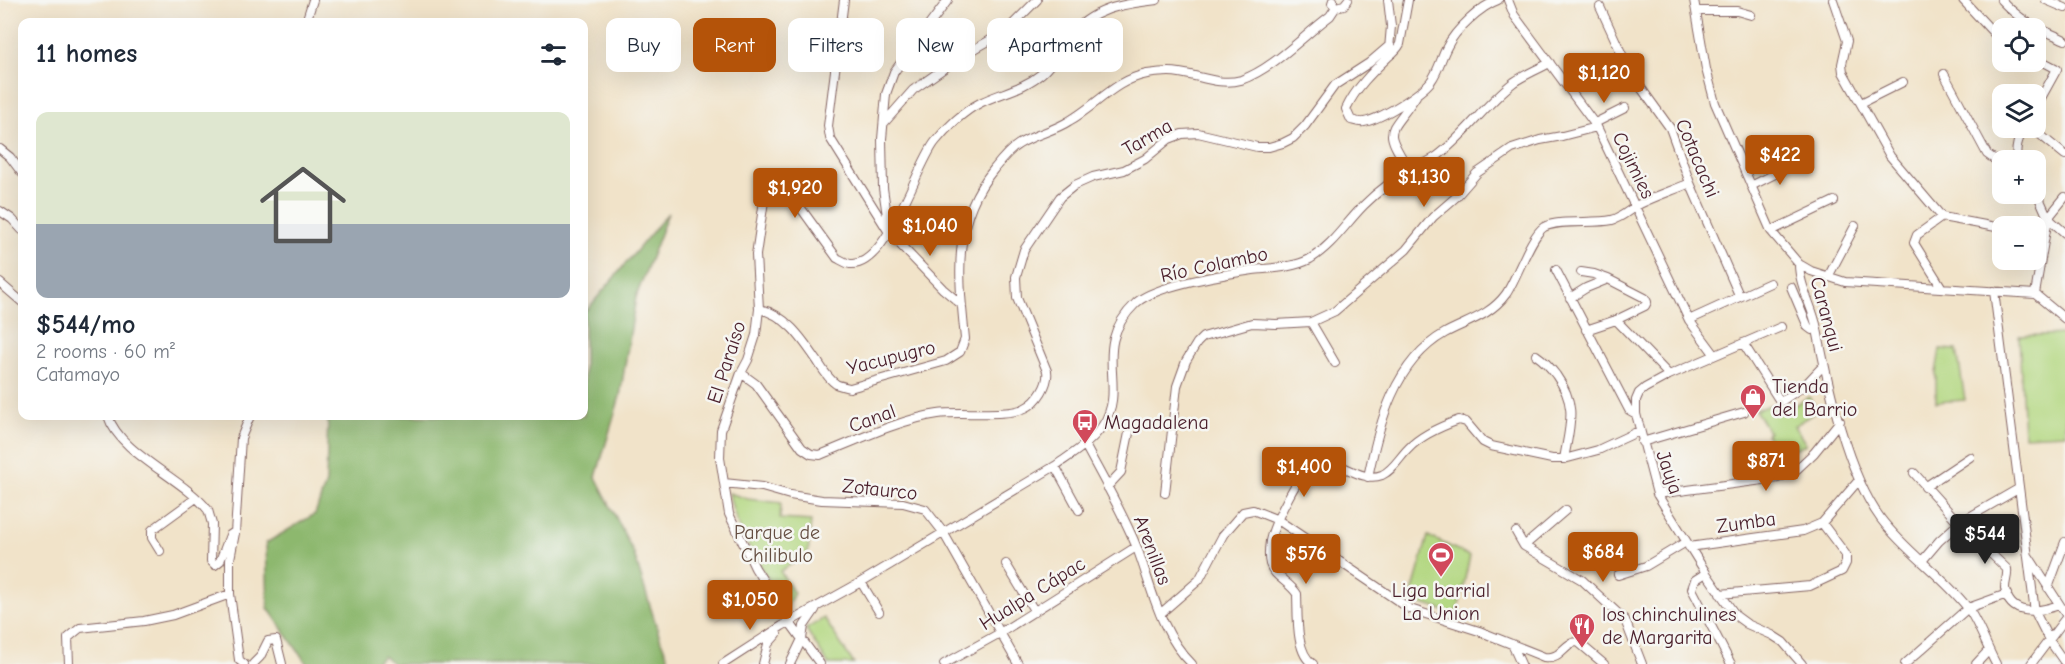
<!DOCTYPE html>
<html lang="en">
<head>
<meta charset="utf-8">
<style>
  body { margin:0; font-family:"Comic Neue",sans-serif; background:#f2f2f3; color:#1f2937; height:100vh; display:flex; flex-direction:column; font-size:22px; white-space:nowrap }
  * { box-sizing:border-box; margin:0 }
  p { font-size:20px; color:#747a83 }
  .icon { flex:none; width:33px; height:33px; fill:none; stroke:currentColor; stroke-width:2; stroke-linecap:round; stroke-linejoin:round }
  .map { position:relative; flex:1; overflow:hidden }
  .side { position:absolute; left:18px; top:18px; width:570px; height:402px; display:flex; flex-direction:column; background:#fff; border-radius:12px; box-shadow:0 6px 24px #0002 }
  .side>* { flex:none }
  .top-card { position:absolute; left:606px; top:18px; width:570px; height:54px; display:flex; gap:12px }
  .buttons { position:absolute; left:1992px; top:18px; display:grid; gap:12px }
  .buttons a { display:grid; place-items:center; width:54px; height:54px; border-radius:12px; background:#fff; box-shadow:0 6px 24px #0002; font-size:30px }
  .price { position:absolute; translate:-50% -51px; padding:0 14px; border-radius:6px; background:#b45309; color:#fff; font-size:20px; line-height:39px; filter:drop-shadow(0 2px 3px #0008) }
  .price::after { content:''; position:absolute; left:50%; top:36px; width:18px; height:14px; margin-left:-9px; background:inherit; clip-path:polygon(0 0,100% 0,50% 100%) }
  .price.selected { background:#222; color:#fff }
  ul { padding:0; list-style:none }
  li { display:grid; align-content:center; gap:12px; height:318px; padding:0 18px }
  li span { display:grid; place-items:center; height:186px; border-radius:12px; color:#555 }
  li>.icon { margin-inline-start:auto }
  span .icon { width:108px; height:108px; fill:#fffc; stroke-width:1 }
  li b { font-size:26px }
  h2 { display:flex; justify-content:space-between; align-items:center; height:72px; padding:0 18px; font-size:26px }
  .chip { padding:0 21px; border-radius:12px; background:#fff; box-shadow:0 6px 24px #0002; font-size:21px; line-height:54px }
  .chip.selected { background:#b45309; color:#fff }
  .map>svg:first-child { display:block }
  .green { fill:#b2d780; stroke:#7e7b56; stroke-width:1.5 }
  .forest { fill:#8db86e; stroke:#6c6c4c; stroke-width:1.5 }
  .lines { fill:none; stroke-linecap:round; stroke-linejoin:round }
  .minor-casing { stroke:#846462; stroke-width:10 }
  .minor { stroke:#fff; stroke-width:8 }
  .labels { text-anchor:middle; stroke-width:5; stroke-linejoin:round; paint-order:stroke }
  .street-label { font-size:20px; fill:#4a1f2b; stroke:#f6f6f2 }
  .poi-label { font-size:20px; fill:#4a1f2b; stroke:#f6f6f2; text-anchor:start }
  .park-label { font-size:20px; fill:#644d40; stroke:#f6f6f2 }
</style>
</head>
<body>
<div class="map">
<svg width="2065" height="664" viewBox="0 0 2065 664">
  <rect width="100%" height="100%" fill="#f6f6f2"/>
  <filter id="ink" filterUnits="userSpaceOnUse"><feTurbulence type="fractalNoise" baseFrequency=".0167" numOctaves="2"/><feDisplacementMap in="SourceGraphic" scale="12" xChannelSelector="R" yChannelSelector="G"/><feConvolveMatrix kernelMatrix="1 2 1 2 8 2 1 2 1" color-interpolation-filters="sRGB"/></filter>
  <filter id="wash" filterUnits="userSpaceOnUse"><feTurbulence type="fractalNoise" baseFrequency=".008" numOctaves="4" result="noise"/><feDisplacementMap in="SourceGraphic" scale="24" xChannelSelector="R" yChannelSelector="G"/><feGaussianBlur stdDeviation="1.35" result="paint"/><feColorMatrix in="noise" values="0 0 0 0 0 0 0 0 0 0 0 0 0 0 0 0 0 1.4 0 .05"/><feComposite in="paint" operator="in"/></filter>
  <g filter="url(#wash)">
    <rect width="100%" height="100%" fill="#f1e3c9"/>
    <path class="green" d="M2065,334V434L2024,436L2019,336Z
      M1940,349L1957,350L1965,400L1936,402V373Z
      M1809,397L1819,410L1794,426L1806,444L1782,456L1773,440L1769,439L1767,435L1769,432L1755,410L1774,404L1780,413Z
      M729,493L748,499L781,503L780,519L811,521L808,554L780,571L794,593L787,607C764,572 736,535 729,493Z
      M1428,536L1470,556L1457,615L1410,600Z
      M824,618L854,664H828L806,629Z"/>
    <path class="forest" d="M668,213L636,297L620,396L596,477L634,554L661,641L671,664H394L383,656L374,664H307L268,608L266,543L315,514L326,483L328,416H584V311H586Z"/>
  </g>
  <g filter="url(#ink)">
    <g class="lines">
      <g class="minor-casing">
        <path id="minor" d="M844,0L828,126L830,138L890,234L943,289L962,305
          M1333,0L1332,3L1336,7
          M1388,0L1391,26L1389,49
          M1408,0L1400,44C1397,50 1393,53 1388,57C1372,72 1355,89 1346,109L1351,120C1355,121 1360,123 1364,122C1381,119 1421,94 1431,81C1439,70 1441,58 1447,47C1455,30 1481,6 1498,0
          M1508,0L1514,15L1597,127L1689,320L1715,355
          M1694,0L1706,69L1715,103L1771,231L1799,264L1811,271L1845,282L2035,294
          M1833,0L1847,41L1842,64L1843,72L1890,156L1942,217L1996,227L2002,230
          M1963,0L2002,42
          M2001,0C2025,25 2035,26 2065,40
          M2046,0L2065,8
          M1600,7L1631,74L1670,128L1690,183L1739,295
          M1696,11H1737L1751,15
          M306,22L313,0
          M2036,58L2057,69L2036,107
          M1944,74L1987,154L2002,165
          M1861,103L1903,82
          M884,123L913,90L959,58L1006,31L1037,0
          M1595,123L1625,108
          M2032,128L2065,155
          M0,149L10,157L22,173
          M2017,160C2015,148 2018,139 2024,128
          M1410,171C1381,125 1390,136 1416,96
          M1751,186L1797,163
          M2036,191L2048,218L2065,233
          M0,211L12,219L22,230
          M1942,217L1917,235L1914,243L1942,288
          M889,230L883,188L882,139L886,94L894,72L948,0
          M1771,231L1834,201
          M1799,264C1799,286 1813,307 1817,329C1828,386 1847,473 1881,519C1906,552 1942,575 1967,607C1978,621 1987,648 1996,664
          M1556,270L1629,410L1636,414
          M1581,272L1594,274L1608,279
          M1828,277L1855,226
          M0,283L22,302
          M1791,287L1808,327L1812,330L1817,328
          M1994,291L2035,612L2049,640L2065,663
          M2035,294L2048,218L2065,197
          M2035,294L2065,319
          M1570,298L1586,288L1608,279L1645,298L1647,302L1645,306L1616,320L1586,330
          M759,309C786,314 803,340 818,362C823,370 828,379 836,384C840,386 846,387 850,388L946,361L960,352L965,339C959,277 951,221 994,169C1001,160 1009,150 1019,144C1035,134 1054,131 1069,121C1096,106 1115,80 1147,74C1154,73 1162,72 1169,72C1193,72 1217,87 1241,80C1273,69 1303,36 1330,16L1336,7L1344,5L1348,0
          M1616,320L1669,375
          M1689,320L1770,283
          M1311,322L1335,363
          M1781,327L1669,375L1645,388L1639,393L1636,400V414L1657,494L1706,573L1736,616L1747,624L1772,635L1783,642L1802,664
          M1743,343L1778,398L1782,401L1805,385L1824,365
          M1536,355C1545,361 1550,367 1556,375C1578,406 1570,424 1564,459
          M741,373L756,384L802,448L811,454L820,455C855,441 901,419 938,414C959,411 1009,417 1025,408C1038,402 1049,384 1047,371L1017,298L1016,277L1024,250L1060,197L1075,185L1093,177L1124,170L1145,159L1169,139L1182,134L1198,133L1257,147H1269L1283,143L1293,138L1305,126L1335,85L1369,63L1390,45
          M108,416C120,454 183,478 208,510L212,524L211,561L215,565L220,561L230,535L233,533
          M1642,442L1744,412
          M1085,445C1103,479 1123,513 1137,548C1152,588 1160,633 1192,664
          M1055,466L1079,510
          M1914,473L1959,523L2007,569C2008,576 2005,581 2005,588C2009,618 2039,612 2059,605
          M1368,477C1379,424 1394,362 1445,333C1467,321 1490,316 1506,294C1516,280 1531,235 1544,227C1559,219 1594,224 1612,220C1621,218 1628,211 1636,206C1652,197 1672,191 1690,183
          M724,483L762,487L790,495L822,500L903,503L925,509L943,532L1018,664
          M1107,487L1121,472L1129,433
          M1925,487L1970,457
          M1165,493L1177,386L1186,361L1197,343L1203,337L1252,323L1276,324L1311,322L1335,311L1406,250L1433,217L1456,197L1477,173L1512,149L1540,140L1562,136L1597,127
          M1657,494L1778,478L1797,469L1814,453L1840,421
          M1516,532L1524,546L1582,580L1625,620L1642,664
          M1524,546L1566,510
          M1689,547L1803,531L1822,523L1859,480
          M160,551L152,538V530L196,498
          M2029,557L2065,613
          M1922,561L1939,541L1959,523L2018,489
          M1006,564L1035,612
          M1706,573L1695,580L1692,589L1731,664
          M1618,575L1646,566L1686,542
          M861,582L879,612
          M2048,588L2065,542
          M1720,594L1810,586L1842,571L1846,563V555L1822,523
          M1160,614L1199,580L1223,535L1243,512L1253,510L1278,520L1410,609L1479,631L1544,657C1562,660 1563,642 1578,642L1604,664
          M1512,644L1521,664
          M69,664L68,638L80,628L144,621L173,615L230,594
          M244,664L239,660L230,594V559L235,533L241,438L250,416
          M253,664L260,657L268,641L276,640L282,664
          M723,664L782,626L861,582L1055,466C1072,454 1091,443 1103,425C1129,385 1089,348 1136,303C1156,285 1226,274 1253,270C1272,268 1293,268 1310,259C1333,245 1346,223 1364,205C1378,191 1394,179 1412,170C1420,166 1428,162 1436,157C1465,136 1485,104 1514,82C1526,74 1538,69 1550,63
          M763,664L768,644L777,634
          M790,664L802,639L804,626L815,610
          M820,664L790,623L755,568L729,514L720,458L721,430L741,373L748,360L756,335L759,309L756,255L766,187C770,180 774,179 782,182L837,258C841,260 846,263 850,264C887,268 916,166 935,142C946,128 964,111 980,103C1000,93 1023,89 1041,74C1053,65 1059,49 1068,38C1092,8 1122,4 1157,0
          M944,664L1000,633L1136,547
          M1313,664C1295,653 1298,614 1297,594C1290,582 1274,577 1270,564C1268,557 1269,548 1270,541C1273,526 1301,466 1316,462C1338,456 1359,484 1382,475C1393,470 1399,458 1408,449C1420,436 1442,426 1459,420L1466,422L1483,442L1491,446L1552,459H1564L1598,450L1639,431
          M1905,664L1968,608L2007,594
          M1976,664L1989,650
          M2031,664L2065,619"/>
      </g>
      <use href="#minor" class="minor"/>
    </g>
  </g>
  <defs>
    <g id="shop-pin" transform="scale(1.35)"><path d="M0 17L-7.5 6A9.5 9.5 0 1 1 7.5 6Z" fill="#d1495b" stroke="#f6f6f2"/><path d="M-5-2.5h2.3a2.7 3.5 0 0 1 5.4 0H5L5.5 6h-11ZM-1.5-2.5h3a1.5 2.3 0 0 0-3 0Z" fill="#fff"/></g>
    <g id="bus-pin" transform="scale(1.35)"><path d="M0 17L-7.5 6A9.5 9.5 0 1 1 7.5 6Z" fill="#d1495b" stroke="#f6f6f2"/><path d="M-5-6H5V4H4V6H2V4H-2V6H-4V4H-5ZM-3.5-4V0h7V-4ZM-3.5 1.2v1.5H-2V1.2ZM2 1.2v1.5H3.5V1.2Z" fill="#fff"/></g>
    <g id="stadium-pin" transform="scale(1.35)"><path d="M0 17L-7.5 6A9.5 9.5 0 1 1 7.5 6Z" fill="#d1495b" stroke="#f6f6f2"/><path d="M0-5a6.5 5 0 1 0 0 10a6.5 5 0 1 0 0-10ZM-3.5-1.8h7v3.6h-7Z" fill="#fff"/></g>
    <g id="restaurant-pin" transform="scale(1.35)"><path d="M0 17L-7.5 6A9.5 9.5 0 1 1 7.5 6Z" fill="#d1495b" stroke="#f6f6f2"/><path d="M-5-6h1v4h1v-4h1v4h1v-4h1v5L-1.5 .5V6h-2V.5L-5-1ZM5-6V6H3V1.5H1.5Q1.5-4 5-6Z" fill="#fff"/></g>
  </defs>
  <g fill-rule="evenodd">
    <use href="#shop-pin" x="1753" y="397"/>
    <use href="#bus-pin" x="1085" y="422"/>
    <use href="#stadium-pin" x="1441" y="555"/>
    <use href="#restaurant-pin" x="1582" y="626"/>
  </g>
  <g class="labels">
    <g class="street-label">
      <text transform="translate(1147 137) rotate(-30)" y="7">Tarma</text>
      <text transform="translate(1698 158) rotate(67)" y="7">Cotacachi</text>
      <text transform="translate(1634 165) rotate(64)" y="7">Cojimies</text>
      <text transform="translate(1214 264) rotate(-12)" y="7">Río Colambo</text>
      <text transform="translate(1827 314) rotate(75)" y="7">Caranqui</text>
      <text transform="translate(891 357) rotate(-14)" y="7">Yacupugro</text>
      <text transform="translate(726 362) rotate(-72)" y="7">El Paraíso</text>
      <text transform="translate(872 418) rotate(-20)" y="7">Canal</text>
      <text transform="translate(1670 472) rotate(71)" y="7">Jauja</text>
      <text transform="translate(880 489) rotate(6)" y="7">Zotaurco</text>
      <text transform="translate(1746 522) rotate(-8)" y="7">Zumba</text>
      <text transform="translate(1153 550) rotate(69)" y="7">Arenillas</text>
      <text transform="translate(1032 593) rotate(-32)" y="7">Hualpa Cápac</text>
    </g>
    <g class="poi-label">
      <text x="1772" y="393">Tienda<tspan x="1772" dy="23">del Barrio</tspan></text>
      <text x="1104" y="429">Magadalena</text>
      <text x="1441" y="597" text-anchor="middle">Liga barrial<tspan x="1441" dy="23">La Union</tspan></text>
      <text x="1602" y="621">los chinchulines<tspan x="1602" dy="23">de Margarita</tspan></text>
    </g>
    <g class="park-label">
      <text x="777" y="539">Parque de<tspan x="777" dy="23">Chilibulo</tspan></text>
    </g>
  </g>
</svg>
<div class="buttons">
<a><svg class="icon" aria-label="locate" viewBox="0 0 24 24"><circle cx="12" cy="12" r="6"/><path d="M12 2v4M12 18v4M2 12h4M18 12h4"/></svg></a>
<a><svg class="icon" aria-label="layers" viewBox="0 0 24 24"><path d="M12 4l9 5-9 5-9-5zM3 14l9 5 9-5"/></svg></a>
<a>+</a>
<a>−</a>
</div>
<b class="price" style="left:1604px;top:104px">$1,120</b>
<b class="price" style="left:1780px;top:186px">$422</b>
<b class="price" style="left:1424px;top:208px">$1,130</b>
<b class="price" style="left:795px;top:219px">$1,920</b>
<b class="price" style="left:930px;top:257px">$1,040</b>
<b class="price" style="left:1766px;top:492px">$871</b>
<b class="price" style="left:1304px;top:498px">$1,400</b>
<b class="price selected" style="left:1985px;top:565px">$544</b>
<b class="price" style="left:1603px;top:583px">$684</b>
<b class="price" style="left:1306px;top:585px">$576</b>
<b class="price" style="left:750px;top:631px">$1,050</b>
<div class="top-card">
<a class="chip">Buy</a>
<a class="chip selected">Rent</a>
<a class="chip">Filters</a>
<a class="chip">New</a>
<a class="chip">Apartment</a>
</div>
<section class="side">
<h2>11 homes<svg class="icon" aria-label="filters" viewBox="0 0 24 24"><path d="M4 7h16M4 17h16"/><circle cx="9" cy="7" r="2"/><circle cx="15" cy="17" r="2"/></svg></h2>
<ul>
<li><span style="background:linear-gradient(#dfe7d0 60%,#9aa5b1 0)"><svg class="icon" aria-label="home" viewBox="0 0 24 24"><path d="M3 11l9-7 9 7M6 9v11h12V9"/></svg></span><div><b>$544/mo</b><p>2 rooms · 60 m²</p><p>Catamayo</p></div></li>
</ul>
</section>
</div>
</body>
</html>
